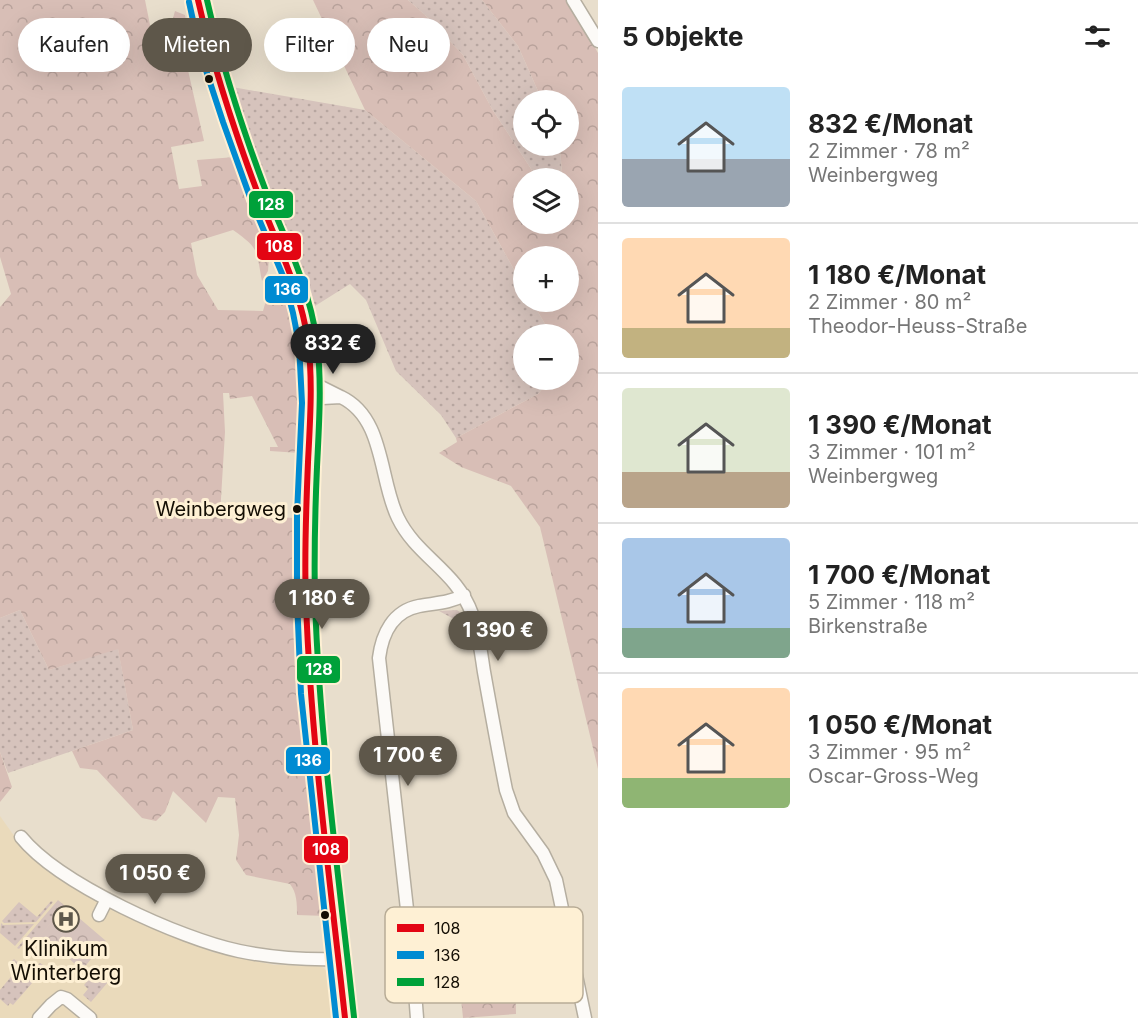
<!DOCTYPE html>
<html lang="de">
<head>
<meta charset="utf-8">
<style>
  body { margin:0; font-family:Inter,sans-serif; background:#f2f2f2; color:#222; height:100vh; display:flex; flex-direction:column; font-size:22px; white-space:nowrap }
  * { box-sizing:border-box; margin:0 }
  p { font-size:20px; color:#767676 }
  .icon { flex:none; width:33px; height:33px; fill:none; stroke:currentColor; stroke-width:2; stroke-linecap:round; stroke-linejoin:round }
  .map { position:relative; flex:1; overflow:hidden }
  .panel { display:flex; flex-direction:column; background:#fff; width:540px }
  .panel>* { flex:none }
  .top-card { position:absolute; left:18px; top:18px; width:489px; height:54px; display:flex; gap:12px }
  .fabs { position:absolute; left:513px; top:90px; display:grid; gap:12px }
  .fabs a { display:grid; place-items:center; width:66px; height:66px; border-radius:50%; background:#fff; box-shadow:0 6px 24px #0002; font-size:30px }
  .price { position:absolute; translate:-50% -51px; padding:0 14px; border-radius:21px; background:#5e574a; color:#fff; font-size:20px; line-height:39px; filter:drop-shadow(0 2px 3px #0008) }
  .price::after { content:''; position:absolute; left:50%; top:36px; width:18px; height:14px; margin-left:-9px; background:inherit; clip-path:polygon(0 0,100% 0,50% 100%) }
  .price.on { background:#222; color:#fff }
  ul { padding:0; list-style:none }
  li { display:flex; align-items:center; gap:18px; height:150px; padding:0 24px }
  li+li { border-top:2px solid #e0e0e0 }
  li span { display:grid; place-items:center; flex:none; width:168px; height:120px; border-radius:6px; color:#555 }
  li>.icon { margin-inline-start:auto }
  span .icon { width:72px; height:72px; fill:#fffc; stroke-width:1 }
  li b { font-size:26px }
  h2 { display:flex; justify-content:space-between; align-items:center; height:72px; padding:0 24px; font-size:26px }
  .chip { padding:0 21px; border-radius:27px; background:#fff; box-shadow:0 6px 24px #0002; font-size:21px; line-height:54px }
  .chip.on { background:#5e574a; color:#fff }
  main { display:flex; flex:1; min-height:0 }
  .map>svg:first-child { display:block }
  .built { fill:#eadabb }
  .grass { fill:url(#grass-dots) }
  .forest { fill:url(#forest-crowns) }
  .park { fill:url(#park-crowns) }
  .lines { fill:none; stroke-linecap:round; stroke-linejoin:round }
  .minor-casing { stroke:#b5aea0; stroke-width:15 }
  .minor { stroke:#fcfaf7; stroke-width:12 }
  .bus-1-casing { stroke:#fef0d4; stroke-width:10 }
  .bus-2-casing { stroke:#fef0d4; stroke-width:10 }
  .bus-3-casing { stroke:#fef0d4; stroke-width:10 }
  .bus-1 { stroke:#e30513; stroke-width:6 }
  .bus-2 { stroke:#008bd2; stroke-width:6 }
  .bus-3 { stroke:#00a13a; stroke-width:6 }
  .bus-dot { fill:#140e04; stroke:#fef0d4; stroke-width:2 }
  .labels { text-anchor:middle; stroke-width:6; stroke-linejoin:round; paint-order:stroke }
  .bus-label { font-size:20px; fill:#140e04; stroke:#fef0d4; text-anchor:end }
  .poi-label { font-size:21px; fill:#140e04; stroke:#fef0d4 }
  .key { fill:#fef0d4; stroke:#b8ac96; stroke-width:1.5 }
  .key-label { font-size:16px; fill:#140e04 }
  .line-badge { stroke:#fef0d4; stroke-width:2 }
  .badge-label { font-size:16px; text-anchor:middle; font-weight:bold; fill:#fff }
</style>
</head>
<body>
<main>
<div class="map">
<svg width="598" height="1018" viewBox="0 0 598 1018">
  <defs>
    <pattern id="grass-dots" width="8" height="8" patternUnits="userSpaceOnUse" patternTransform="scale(1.5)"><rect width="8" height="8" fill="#d6c3bc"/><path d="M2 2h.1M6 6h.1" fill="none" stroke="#b7a6a0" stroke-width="1.8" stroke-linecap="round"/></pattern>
    <pattern id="forest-crowns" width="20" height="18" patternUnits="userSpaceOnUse" patternTransform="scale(1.5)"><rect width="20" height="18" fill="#d8beb6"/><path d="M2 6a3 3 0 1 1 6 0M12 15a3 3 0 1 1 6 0" fill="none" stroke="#b8a29b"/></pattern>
    <pattern id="park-crowns" width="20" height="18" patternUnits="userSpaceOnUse" patternTransform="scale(1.5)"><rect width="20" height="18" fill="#d6c3bc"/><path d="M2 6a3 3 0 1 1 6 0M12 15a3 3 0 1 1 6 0" fill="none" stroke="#b7a6a0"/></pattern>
  </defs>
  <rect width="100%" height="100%" fill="#e8decc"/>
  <path class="built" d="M0,816L12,833L42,865L62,880L112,910L212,952L274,965L321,966L337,980L339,1018H0Z"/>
  <path class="grass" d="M408,0H482L518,46L542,100H524V146H560L562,174L554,178H537L492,109L463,55L425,15Z
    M232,87L365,110L476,201L523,286L524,302H532L551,334H524V380H550L538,394L456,438L441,415L396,371L366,300L350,284L315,306L310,287L303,289L254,158Z
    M20,610L49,670L118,648L133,730L8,773L0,752V618Z
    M457,610L465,616L470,639L454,619L439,611Z
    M58,900L65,906L37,940L33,937L26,945L24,943L19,949L17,948Z
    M51,901L53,902L36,922L4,923L2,921L19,902L37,917Z
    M1,923L3,925L34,924L15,946L0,933Z
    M14,959L31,973L40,963L46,967L13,1005L10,1003L8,1006L0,999V990L19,967L12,961Z
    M96,971L108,982L91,1002L83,995L88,989L84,985Z"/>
  <path class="forest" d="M0,0H145L151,30L171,25L175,11L185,15L189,37L184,42L183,48L204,141L171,147L179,189L202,186L197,160L235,157L270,246L268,271L262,281C256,250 260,249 233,230L191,243L197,275L218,310L263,311L267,297L287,290C302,346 302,396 300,453L270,451V447H278L252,396L230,399L229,393H223L225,432L220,515L296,518C297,576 299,634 302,692C307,767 317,842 327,916L297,915C297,904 297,893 290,884L246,875L236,860L239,835L235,798L218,797L206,823L173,791L165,812L156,821L142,818L97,770L80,768L72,751L133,730L118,649L49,670L20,610L0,618V307L11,294L0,257Z
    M313,0H408L425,15L463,55L492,109L537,178H524V224H568V178H554L562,174L560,146H568V100H542L518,46L482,0H567L578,16L598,53V769L540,527L511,486L461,467L439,453L457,442L456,438L538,394L550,380H568V334H551L532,302H568V256H524L523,286L476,201L365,110Z
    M0,752L12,787L0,802Z
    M514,912L516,1014L463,1018L453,918Z"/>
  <path class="park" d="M65,906L106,941L82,970L60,951L52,949L38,938Z"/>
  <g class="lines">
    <g class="minor-casing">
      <path id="minor" d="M198,0L209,49L231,119L259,197L291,273L302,311L308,343L311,403L306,514V599L310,694L345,1018
        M573,0L598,41
        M311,382L341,397
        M311,403L322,398L341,397C385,418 379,480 398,518C417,557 457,571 472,614C479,633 481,653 484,672C491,711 498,750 506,790L514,813L543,853L556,880L585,1018
        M21,837C59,884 181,939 239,951C273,958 306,960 340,959
        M99,915L107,899
        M39,1018L51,1005L61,997L67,999L90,1018
        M417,1018L412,954L379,658C382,634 393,611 419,606C435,603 450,603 464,595"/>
    </g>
    <use href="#minor" class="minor"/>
    <g class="bus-1-casing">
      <path id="bus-1" d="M198,0C213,66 234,130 258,194C276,243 301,289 308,342C313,381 310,422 308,462C306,509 304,556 306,603C311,742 330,880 345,1018"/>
    </g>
    <g class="bus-2-casing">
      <path id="bus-2" d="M189,2L200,52L223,122L251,200L283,276L293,313L299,344L302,403L297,514V599L301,694L336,1018"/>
    </g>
    <g class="bus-3-casing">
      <path id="bus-3" d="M207,0C222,66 243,131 267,194C287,243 310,289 317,342C322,383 319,425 317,467C315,512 314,557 315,602C320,741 339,879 354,1017"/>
    </g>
    <use href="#bus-1" class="bus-1"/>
    <use href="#bus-2" class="bus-2"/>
    <use href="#bus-3" class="bus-3"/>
  </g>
  <defs>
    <g id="hospital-ring" transform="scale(1.35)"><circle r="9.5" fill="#fef0d4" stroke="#5e574a" stroke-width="1.5"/><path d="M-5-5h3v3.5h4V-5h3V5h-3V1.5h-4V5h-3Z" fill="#5e574a"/></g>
  </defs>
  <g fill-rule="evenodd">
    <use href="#hospital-ring" x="66" y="919"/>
  </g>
  <g class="bus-dot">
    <circle cx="209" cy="79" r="5"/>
    <circle cx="297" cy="509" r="5"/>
    <circle cx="325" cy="915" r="5"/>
  </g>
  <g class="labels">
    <g class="bus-label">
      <text x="286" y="516">Weinbergweg</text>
    </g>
    <g class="poi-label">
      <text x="66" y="956">Klinikum<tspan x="66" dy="24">Winterberg</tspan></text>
    </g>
  </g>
  <rect x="385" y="907" width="198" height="96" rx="9" class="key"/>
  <rect x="397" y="924" width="27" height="8" fill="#e30513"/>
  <rect x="397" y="951" width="27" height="8" fill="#008bd2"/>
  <rect x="397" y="978" width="27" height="8" fill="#00a13a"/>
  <g class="key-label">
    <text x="434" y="934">108</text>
    <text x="434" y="961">136</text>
    <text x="434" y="988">128</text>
  </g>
  <g class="line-badge">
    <rect x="248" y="190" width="46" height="29" rx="6" fill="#00a13a"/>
    <rect x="256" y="232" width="46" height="29" rx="6" fill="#e30513"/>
    <rect x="264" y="275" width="45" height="29" rx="6" fill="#008bd2"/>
    <rect x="296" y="655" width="45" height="29" rx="6" fill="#00a13a"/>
    <rect x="285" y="746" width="46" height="29" rx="6" fill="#008bd2"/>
    <rect x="303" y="835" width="46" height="29" rx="6" fill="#e30513"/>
  </g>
  <g class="badge-label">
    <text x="271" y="210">128</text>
    <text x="279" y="252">108</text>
    <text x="287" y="295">136</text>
    <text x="319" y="675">128</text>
    <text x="308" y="766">136</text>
    <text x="326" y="855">108</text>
  </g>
</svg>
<div class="fabs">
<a><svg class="icon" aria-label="locate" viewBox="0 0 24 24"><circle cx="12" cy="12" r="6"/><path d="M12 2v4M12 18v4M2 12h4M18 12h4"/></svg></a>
<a><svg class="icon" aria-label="layers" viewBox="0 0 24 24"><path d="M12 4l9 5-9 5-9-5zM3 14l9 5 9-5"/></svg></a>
<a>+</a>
<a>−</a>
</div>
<b class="price on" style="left:333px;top:375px">832 €</b>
<b class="price" style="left:322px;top:630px">1 180 €</b>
<b class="price" style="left:498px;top:662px">1 390 €</b>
<b class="price" style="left:408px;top:787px">1 700 €</b>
<b class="price" style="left:155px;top:905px">1 050 €</b>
<div class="top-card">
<a class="chip">Kaufen</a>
<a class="chip on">Mieten</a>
<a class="chip">Filter</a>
<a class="chip">Neu</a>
</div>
</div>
<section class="panel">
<h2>5 Objekte<svg class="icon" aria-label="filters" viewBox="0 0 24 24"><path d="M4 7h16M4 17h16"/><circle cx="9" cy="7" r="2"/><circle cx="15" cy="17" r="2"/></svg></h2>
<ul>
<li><span style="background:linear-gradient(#bfe0f5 60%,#9aa5b1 0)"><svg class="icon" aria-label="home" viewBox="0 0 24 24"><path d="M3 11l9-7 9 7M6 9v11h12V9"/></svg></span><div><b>832 €/Monat</b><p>2 Zimmer · 78 m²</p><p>Weinbergweg</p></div></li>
<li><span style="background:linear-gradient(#ffd9b3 75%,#c2b280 0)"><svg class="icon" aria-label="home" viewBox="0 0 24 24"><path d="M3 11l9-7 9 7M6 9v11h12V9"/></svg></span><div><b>1 180 €/Monat</b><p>2 Zimmer · 80 m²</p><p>Theodor-Heuss-Straße</p></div></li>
<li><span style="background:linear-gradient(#dfe7d0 70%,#b9a48a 0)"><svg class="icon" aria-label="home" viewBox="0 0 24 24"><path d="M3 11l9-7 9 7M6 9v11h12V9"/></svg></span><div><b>1 390 €/Monat</b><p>3 Zimmer · 101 m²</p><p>Weinbergweg</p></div></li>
<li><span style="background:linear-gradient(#a9c7e8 75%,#7fa58c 0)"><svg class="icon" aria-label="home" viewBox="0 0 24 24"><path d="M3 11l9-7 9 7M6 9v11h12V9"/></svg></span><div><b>1 700 €/Monat</b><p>5 Zimmer · 118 m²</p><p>Birkenstraße</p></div></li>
<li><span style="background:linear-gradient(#ffd9b3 75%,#8fb573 0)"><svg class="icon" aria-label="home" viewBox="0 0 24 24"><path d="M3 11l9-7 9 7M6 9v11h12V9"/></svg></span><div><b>1 050 €/Monat</b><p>3 Zimmer · 95 m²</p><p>Oscar-Gross-Weg</p></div></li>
</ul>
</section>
</main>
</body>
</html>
